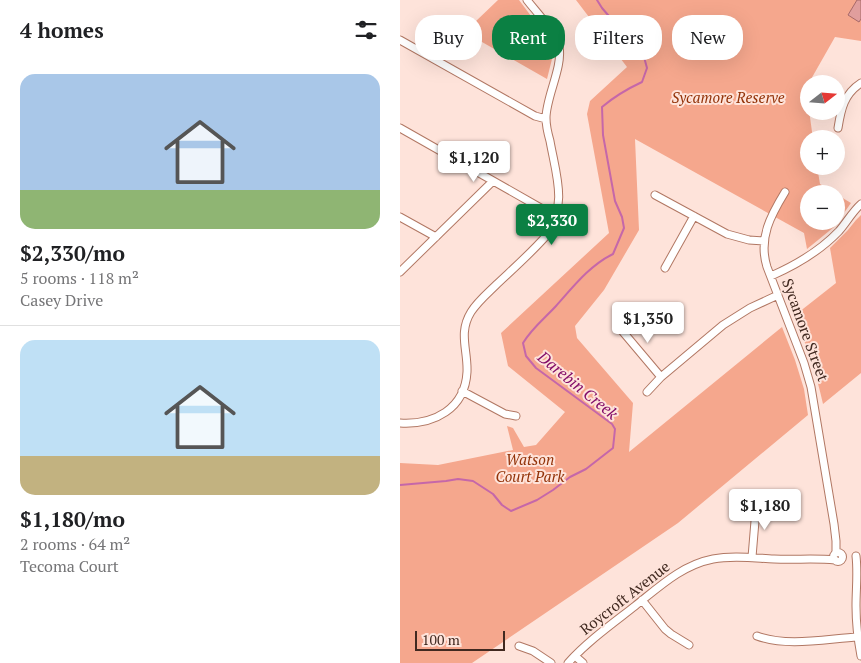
<!DOCTYPE html>
<html lang="en">
<head>
<meta charset="utf-8">
<style>
  body { margin:0; font-family:"PT Serif",serif; background:#f2f2f2; color:#202124; height:100vh; display:flex; flex-direction:column; font-size:19px; white-space:nowrap }
  * { box-sizing:border-box; margin:0 }
  p { font-size:16px; color:#757577 }
  .icon { flex:none; width:28px; height:28px; fill:none; stroke:currentColor; stroke-width:2; stroke-linecap:round; stroke-linejoin:round }
  .map { position:relative; flex:1; overflow:hidden }
  .details { display:flex; flex-direction:column; background:#fff; width:400px }
  .details>* { flex:none }
  .banner { position:absolute; left:15px; top:15px; width:370px; height:45px; display:flex; gap:10px }
  .needle { width:32px; rotate:73deg }
  .controls { position:absolute; left:400px; top:75px; display:grid; gap:10px }
  .controls a { display:grid; place-items:center; width:45px; height:45px; border-radius:50%; background:#fff; box-shadow:0 5px 20px #0002; font-size:25px }
  .scale { position:absolute; left:15px; bottom:12px; width:90px; box-sizing:border-box; padding-left:5px; border:2px solid #412920; border-top:0; font-size:14px; line-height:18px; white-space:nowrap; color:#412920; -webkit-text-stroke:4px #fee3da; paint-order:stroke }
  .price { position:absolute; translate:-50% -42px; padding:0 11px; border-radius:5px; background:#fff; color:#222; font-size:16px; line-height:32px; filter:drop-shadow(0 1px 2px #0008) }
  .price::after { content:''; position:absolute; left:50%; top:30px; width:15px; height:11px; margin-left:-8px; background:inherit; clip-path:polygon(0 0,100% 0,50% 100%) }
  .price.active { background:#0b8043; color:#fff }
  ul { padding:0; list-style:none }
  li { display:grid; align-content:center; gap:10px; height:265px; padding:0 20px }
  li+li { border-top:1px solid #e0e0e0 }
  li span { display:grid; place-items:center; height:155px; border-radius:15px; color:#555 }
  li>.icon { margin-inline-start:auto }
  span .icon { width:90px; height:90px; fill:#fffc; stroke-width:1 }
  li b { font-size:21px }
  h2 { display:flex; justify-content:space-between; align-items:center; height:60px; padding:0 20px; font-size:21px }
  .tag { padding:0 18px; border-radius:20px; background:#fff; box-shadow:0 5px 20px #0002; font-size:18px; line-height:45px }
  .tag.active { background:#0b8043; color:#fff }
  main { display:flex; flex:1; min-height:0 }
  .map>svg:first-child { display:block }
  .green { fill:#f5a78d }
  .lines { fill:none; stroke-linecap:round; stroke-linejoin:round }
  .stream { stroke:#c567a9; stroke-width:2 }
  .building { fill:#e09e9d; stroke:#a76969 }
  .minor-casing { stroke:#b17763; stroke-width:9 }
  .minor { stroke:#fff; stroke-width:7 }
  .labels { text-anchor:middle; stroke-width:4; stroke-linejoin:round; paint-order:stroke }
  .park-label { font-size:15px; font-style:italic; fill:#933309; stroke:#fee3da }
  .street-label { font-size:15px; fill:#412920; stroke:#fee3da }
  .water-label { font-size:16px; font-style:italic; fill:#830d69; stroke:#fee3da }
</style>
</head>
<body>
<main>
<section class="details">
<h2>4 homes<svg class="icon" aria-label="filters" viewBox="0 0 24 24"><path d="M4 7h16M4 17h16"/><circle cx="9" cy="7" r="2"/><circle cx="15" cy="17" r="2"/></svg></h2>
<ul>
<li><span style="background:linear-gradient(#a9c7e8 75%,#8fb573 0)"><svg class="icon" aria-label="home" viewBox="0 0 24 24"><path d="M3 11l9-7 9 7M6 9v11h12V9"/></svg></span><div><b>$2,330/mo</b><p>5 rooms · 118 m²</p><p>Casey Drive</p></div></li>
<li><span style="background:linear-gradient(#bfe0f5 75%,#c2b280 0)"><svg class="icon" aria-label="home" viewBox="0 0 24 24"><path d="M3 11l9-7 9 7M6 9v11h12V9"/></svg></span><div><b>$1,180/mo</b><p>2 rooms · 64 m²</p><p>Tecoma Court</p></div></li>
</ul>
</section>
<div class="map">
<svg width="461" height="663" viewBox="0 0 461 663">
  <rect width="100%" height="100%" fill="#fee3da"/>
  <path class="green" d="M98,0H119L152,44L154,51L147,79L68,34L75,22Z
    M176,0H461V41L435,37L406,88L413,139H409V166H417L420,184L436,194H409V221H436V194L451,203L434,227L407,249L404,233L235,139L239,230L204,290L175,326L177,338L233,403L229,452L382,327L395,360L404,389L408,415L278,523L72,663H0V463L38,465L113,450L107,426L113,428L124,447L136,445L165,412L108,366L101,333L209,233L187,114L190,101L227,67Z
    M461,215V373L423,404C416,372 407,346 394,316L436,283L430,248L448,230L456,220Z"/>
  <g class="lines">
    <path class="stream" d="M0,485L46,481L58,479L73,481L93,494L102,505L111,511L137,500L153,490L170,477L186,469L213,448L215,429L212,424L136,368L126,356L123,343C132,328 145,318 156,306C173,287 190,265 213,254L224,228L222,217L215,201L203,135L202,107C215,96 227,89 242,82L247,68L244,57L202,8L197,0"/>
  </g>
  <path class="building" d="M457,0H461V19L459,22L448,15Z"/>
  <g class="lines">
    <g class="minor-casing">
      <path id="minor" d="M0,40L135,116L146,119
        M0,128L146,211L157,215
        M438,128C441,109 444,94 461,83
        M385,192C371,215 358,238 367,267L404,363L411,387L434,524L436,541V553
        M255,195L327,234L349,240L364,241
        M0,217L36,237
        M265,268L294,216
        M0,272L93,181
        M371,276C396,265 420,251 439,231C447,222 452,212 461,204
        M218,326L261,377
        M62,391L105,414L116,416
        M247,392L261,377L323,325L350,308L378,295
        M0,423C34,425 65,409 67,372C68,350 58,333 71,312C78,301 88,293 97,284C114,268 131,253 146,236C168,205 156,175 150,141C148,134 146,126 146,118C146,97 163,67 159,47C155,31 137,13 127,0
        M433.5 557a4.5 4.5 0 1 1 9 0a4.5 4.5 0 1 1-9 0Z
        M456,556C458,573 456,589 456,606C456,623 458,640 461,656
        M352,557L355,521V504
        M242,600L265,629L271,634L289,645
        M357,636C387,647 425,639 458,637
        M119,646L133,651L151,663
        M175,656L183,663
        M168,663C188,641 212,624 235,606C259,587 282,565 313,559C333,555 354,558 374,559C395,560 415,558 435,560"/>
    </g>
    <use href="#minor" class="minor"/>
  </g>
  <g class="labels">
    <g class="park-label">
      <text x="328" y="103">Sycamore Reserve</text>
      <text x="130" y="465">Watson<tspan x="130" dy="17">Court Park</tspan></text>
    </g>
    <g class="street-label">
      <text transform="translate(405 330) rotate(70)" y="5">Sycamore Street</text>
      <text transform="translate(225 598) rotate(-38)" y="5">Roycroft Avenue</text>
    </g>
    <g class="water-label">
      <text transform="translate(178 385) rotate(39)" y="6">Darebin Creek</text>
    </g>
  </g>
</svg>
<div class="controls">
<a><svg class="needle" viewBox="-14 -14 28 28"><path d="M0-13l5 13h-10z" fill="#e53935"/><path d="M0 13l5-13h-10z" fill="#757577"/></svg></a>
<a>+</a>
<a>−</a>
</div>
<div class="scale">100 m</div>
<b class="price" style="left:74px;top:183px">$1,120</b>
<b class="price active" style="left:152px;top:246px">$2,330</b>
<b class="price" style="left:248px;top:344px">$1,350</b>
<b class="price" style="left:365px;top:531px">$1,180</b>
<div class="banner">
<a class="tag">Buy</a>
<a class="tag active">Rent</a>
<a class="tag">Filters</a>
<a class="tag">New</a>
</div>
</div>
</main>
</body>
</html>
